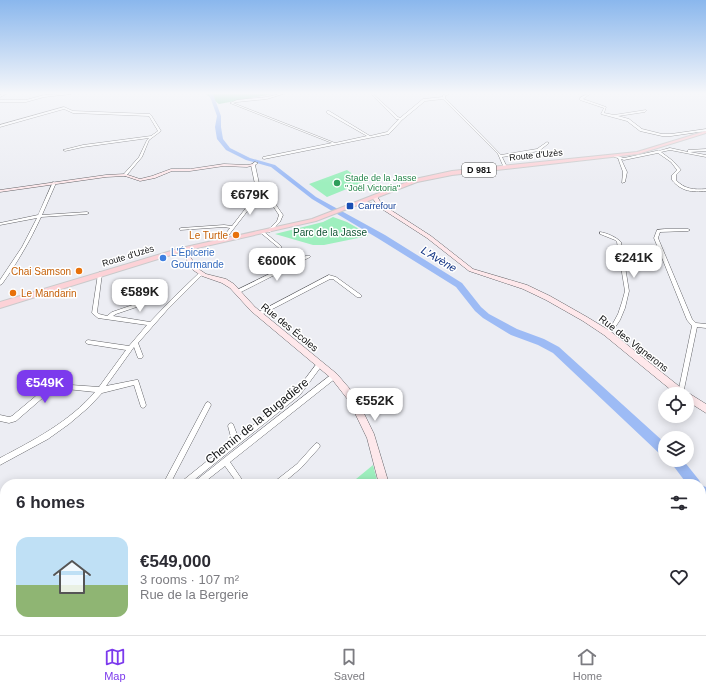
<!DOCTYPE html>
<html lang="en">
<head>
<meta charset="utf-8">
<style>
  body { margin:0; font-family:Helvetica,sans-serif; background:#f7f7f7; color:#2b2b33; height:100vh; display:flex; flex-direction:column; font-size:15px; white-space:nowrap }
  * { box-sizing:border-box; margin:0 }
  p { font-size:13px; color:#7c7c81 }
  .icon { flex:none; width:22px; height:22px; fill:none; stroke:currentColor; stroke-width:2; stroke-linecap:round; stroke-linejoin:round }
  .map { position:relative; flex:1; overflow:hidden }
  .sheet { position:absolute; left:0px; top:479px; width:706px; height:156px; display:flex; flex-direction:column; background:#fff; border-radius:16px 16px 0 0; box-shadow:0 2px 10px #0003 }
  .sheet>* { flex:none }
  .buttons { position:absolute; left:658px; top:387px; display:grid; gap:8px }
  .buttons a { display:grid; place-items:center; width:36px; height:36px; border-radius:50%; background:#fff; box-shadow:0 2px 10px #0003; font-size:20px }
  .price { position:absolute; translate:-50% -34px; padding:0 9px; border-radius:8px; background:#fff; color:#222; font-size:13px; line-height:26px; filter:drop-shadow(0 1px 2px #0008) }
  .price::after { content:''; position:absolute; left:50%; top:24px; width:12px; height:9px; margin-left:-6px; background:inherit; clip-path:polygon(0 0,100% 0,50% 100%) }
  .price.selected { background:#7c3aed; color:#fff }
  ul { padding:0; list-style:none }
  li { display:flex; align-items:center; gap:12px; height:100px; padding:0 16px }
  li span { display:grid; place-items:center; flex:none; width:112px; height:80px; border-radius:12px; color:#555 }
  li>.icon { margin-inline-start:auto }
  span .icon { width:48px; height:48px; fill:#fffc; stroke-width:1 }
  li b { font-size:17px }
  h2 { display:flex; justify-content:space-between; align-items:center; height:48px; padding:0 16px; font-size:17px }
  .tabs { display:flex; justify-content:space-around; align-items:center; height:56px; border-top:1px solid #e1e1e2; background:#fff; font-size:11px; color:#7c7c81 }
  .tabs a { display:grid; justify-items:center; gap:2px }
  .tabs .selected { color:#7c3aed }
  .map>svg:first-child { display:block }
  .green { fill:#9eefbe }
  .forest { fill:#73cb99 }
  .lines { fill:none; stroke-linecap:round; stroke-linejoin:round }
  .river { fill:#9dbbf5; fill-rule:evenodd }
  .street-casing { stroke:#646569; stroke-width:1 }
  .secondary-casing { stroke:#646569; stroke-width:1 }
  .primary-casing { stroke:#cacacb; stroke-width:2 }
  .street { fill:#fff; fill-rule:evenodd }
  .secondary { fill:#fee8eb; fill-rule:evenodd }
  .primary { fill:#fcd2d7; fill-rule:evenodd }
  .leisure-dot { fill:#2e9e5b; stroke:#fff; stroke-width:1.5 }
  .transit-dot { fill:#1a4fb4; stroke:#fff; stroke-width:1.5 }
  .food-dot { fill:#e8710a; stroke:#fff; stroke-width:1.5 }
  .shop-dot { fill:#3f7fe0; stroke:#fff; stroke-width:1.5 }
  .labels { text-anchor:middle; stroke-width:3; stroke-linejoin:round; paint-order:stroke }
  .far-street-label { font-size:9px; fill:#0f1011; stroke:#fff }
  .shield { fill:#fff; stroke:#575858; stroke-width:1 }
  .shield-label { font-size:9px; font-weight:bold; fill:#0f1011 }
  .far-leisure-label { font-size:9px; fill:#27864d; stroke:#fff; text-anchor:start }
  .far-transit-label { font-size:9px; fill:#164399; stroke:#fff; text-anchor:start }
  .park-label { font-size:10px; fill:#105433; stroke:#fff }
  .food-label { font-size:10px; fill:#c56008; stroke:#fff; text-anchor:end }
  .shop-label { font-size:10px; fill:#366cbe; stroke:#fff; text-anchor:start }
  .street-label { font-size:10px; fill:#0f1011; stroke:#fff }
  .water-label { font-size:11px; font-style:italic; fill:#0f3182; stroke:#fff }
  .near-street-label { font-size:12px; fill:#0f1011; stroke:#fff }
</style>
</head>
<body>
<div class="map">
<svg width="706" height="635" viewBox="0 0 706 635">
  <rect width="100%" height="100%" fill="#ecedf3"/>
  <path class="green" d="M347,170L364,182L327,197L309,184Z
    M333,217L347,222L368,234V236L324,245H313L275,234L323,222Z
    M373,465L378,484H350Z
    M148,630H297L298,635H143Z"/>
  <path class="forest" d="M206,94H272L219,104Z"/>
  <g class="lines">
    <path class="river" d="M209,94H213L221,116V127L223,139L230,148L250,158L275,165L316,197L385,235L462,283L481,307L489,314L517,329L544,339L559,347L665,443V457L661,455L553,353L538,345L511,335L483,318L475,311L456,287L379,239L312,199L271,167L246,160L226,150L217,139L215,127L217,116Z
      M669,460H683L699,480L701,484V485L687,484Z
      M701,485L706,487V504L701,502Z"/>
    <g class="street-casing">
      <path id="street" d="M3,94H6L0,97V95Z
        M61,94H71L44,97L26,102H0V100H26L44,95Z
        M279,94H283L267,99L237,102L233,103L335,143L367,136L327,113V111H329L370,136L387,132L399,119H396L371,94H373L398,117L400,118L423,99L443,97V95L446,94H449L445,96V98L501,155L537,149L547,142L549,143L539,151L502,157L507,167L504,168L498,154L443,99L425,101L402,120L389,134L264,159L262,158L263,157L332,143L230,103L237,100L267,97Z
        M587,94H590L583,99L606,107L604,113L614,115L646,110V111L645,112L618,116L629,119L642,129L662,134H671L706,129V131L671,136H662L640,131L627,121L601,114L604,108L580,100V98Z
        M64,107L73,111L150,114L151,115L161,131L149,140L142,157L126,176H125L123,175L139,157L147,140L149,138L83,147L65,151L63,150L83,145L151,136L158,131L149,116L73,113L64,109L0,127V125Z
        M670,148L688,152V150H689L706,149V151L690,152L706,155V157L670,150L661,152L673,161L681,170L676,175V180C684,189 694,190 706,189V191C692,192 682,192 672,180V175L677,170L671,162L658,153L624,160L621,159L627,172L625,182L622,183L623,172L618,158L614,157V155L624,158L656,151L657,150L658,151Z
        M255,162L258,163L255,165L260,188C271,194 276,206 283,215L280,222L270,232H269L267,231L277,221L279,215L267,197L259,191L256,200L228,236L229,239L228,240H226L224,236L230,228L224,227L180,230L179,229L181,228L224,225L232,226L252,200L256,189L251,165Z
        M53,182L56,183L42,215L87,212L89,213L87,214L41,217C30,241 17,263 2,284L0,285V280L22,247L37,218L0,225V223L38,215Z
        M665,229H688L690,230L688,231L660,232L658,238L692,319L696,323L706,324V328L697,327L683,394H679L678,393L692,326L687,320L654,238L657,230Z
        M261,231H263L281,246V248H279L261,233Z
        M600,232C607,233 616,237 621,242L629,291L625,308L620,320L612,332L607,335L605,334L604,333L612,325L618,314L622,302L625,291L617,242L615,240L600,234Z
        M306,256H310V257L241,292L239,293L237,291V290Z
        M100,272L102,274L97,312L99,314L107,316L112,312L162,295H166V297L116,314L113,316L150,322L172,299L199,273L201,272L203,274L167,310L138,343L143,356L142,358H138L134,347L106,386L136,380H138L146,405L145,407L143,408L141,407L134,385L102,393L89,407L69,424L48,439L0,465V458C34,440 69,422 95,392L57,388L53,389L16,421L9,423L0,421V415L9,417L12,416L49,385L57,384L99,387L126,350L88,344L86,343L85,342L86,341L88,340L129,346L147,325L98,318L92,313L98,274Z
        M329,275L336,277L361,295V297H357L333,279H330L261,315H257V313Z
        M318,362H322L323,364L300,395L189,484H180L181,482L232,441L228,426L229,424L231,423L233,424L238,437L296,391Z
        M332,374H336L337,376L336,378L230,462L245,484H238L225,466L202,484H193L194,482L228,455Z
        M208,402L210,403L211,405L210,407L170,484H163L206,403Z
        M317,443L319,444L320,446L319,448L301,468L282,484H273L274,482L297,464L315,444Z
        M5,565V573L0,575V567Z
        M369,630H379L376,635H366Z"/>
    </g>
    <g class="secondary-casing">
      <path id="secondary" d="M224,164L247,165L253,164L255,165L247,167L224,166L190,171H172L155,178L140,181L125,176L106,177L0,192V190L106,175L125,174L140,179L152,176L171,169H190Z
        M375,195L377,196L381,203L386,207L431,236L473,269L527,285L550,296L587,317L610,331L685,391L686,394H690L706,404V413L687,401V394H676L604,335L583,321L546,300L523,289L469,271L427,238L382,209H379L360,202L363,200L377,205L372,197Z
        M183,247L185,248L197,268L206,274L226,279L234,284L255,307L337,374L355,395L374,434L389,484H379L367,438L349,401L331,378L251,311L230,288L222,283L202,276L193,270L180,249Z
        M426,630H438L440,635H428Z"/>
    </g>
    <g class="primary-casing">
      <path id="primary" d="M706,131V133L638,154L452,175L417,182L316,221L184,251L0,308V302L181,248L312,219L415,179L452,171L637,152Z"/>
    </g>
    <use href="#street" class="street"/>
    <use href="#secondary" class="secondary"/>
    <use href="#primary" class="primary"/>
  </g>
  <linearGradient id="sky" x2="0" y2="1"><stop stop-color="#8ab7ed"/><stop offset="0.51" stop-color="#f6f7fa"/><stop offset="1" stop-color="#f6f7fa" stop-opacity="0"/></linearGradient>
  <rect width="706" height="183" fill="url(#sky)"/>
  <circle class="leisure-dot" cx="337" cy="183" r="4"/>
  <rect class="transit-dot" x="346" y="202" width="8" height="8" rx="2"/>
  <g class="food-dot">
    <circle cx="236" cy="235" r="4"/>
    <circle cx="79" cy="271" r="4"/>
    <circle cx="13" cy="293" r="4"/>
  </g>
  <circle class="shop-dot" cx="163" cy="258" r="4"/>
  <g class="labels">
    <g class="far-street-label">
      <text transform="translate(536 155) rotate(-6)" y="3">Route d'Uzès</text>
      <text transform="translate(128 256) rotate(-17)" y="3">Route d'Uzès</text>
    </g>
    <rect class="shield" x="462" y="163" width="34" height="14" rx="3"/>
    <g class="shield-label">
      <text x="479" y="173">D 981</text>
    </g>
    <g class="far-leisure-label">
      <text x="345" y="181">Stade de la Jasse<tspan x="345" dy="10">"Joël Victoria"</tspan></text>
    </g>
    <g class="far-transit-label">
      <text x="358" y="209">Carrefour</text>
    </g>
    <g class="park-label">
      <text x="330" y="236">Parc de la Jasse</text>
    </g>
    <g class="food-label">
      <text x="228" y="239">Le Turtle</text>
      <text x="71" y="275">Chai Samson</text>
      <text x="21" y="297" text-anchor="start">Le Mandarin</text>
    </g>
    <g class="shop-label">
      <text x="171" y="256">L'Épicerie<tspan x="171" dy="12">Gourmande</tspan></text>
    </g>
    <g class="street-label">
      <text transform="translate(290 327) rotate(39)" y="4">Rue des Écoles</text>
      <text transform="translate(634 343) rotate(38)" y="4">Rue des Vignerons</text>
    </g>
    <g class="water-label">
      <text transform="translate(439 259) rotate(31)" y="4">L'Avène</text>
    </g>
    <g class="near-street-label">
      <text transform="translate(257 421) rotate(-39)" y="4">Chemin de la Bugadière</text>
    </g>
  </g>
</svg>
<div class="buttons">
<a><svg class="icon" aria-label="locate" viewBox="0 0 24 24"><circle cx="12" cy="12" r="6"/><path d="M12 2v4M12 18v4M2 12h4M18 12h4"/></svg></a>
<a><svg class="icon" aria-label="layers" viewBox="0 0 24 24"><path d="M12 4l9 5-9 5-9-5zM3 14l9 5 9-5"/></svg></a>
</div>
<b class="price" style="left:250px;top:216px">€679K</b>
<b class="price" style="left:634px;top:279px">€241K</b>
<b class="price" style="left:277px;top:282px">€600K</b>
<b class="price" style="left:140px;top:313px">€589K</b>
<b class="price selected" style="left:45px;top:404px">€549K</b>
<b class="price" style="left:375px;top:422px">€552K</b>
<section class="sheet">
<h2>6 homes<svg class="icon" aria-label="filters" viewBox="0 0 24 24"><path d="M4 7h16M4 17h16"/><circle cx="9" cy="7" r="2"/><circle cx="15" cy="17" r="2"/></svg></h2>
<ul>
<li><span style="background:linear-gradient(#bfe0f5 60%,#8fb573 0)"><svg class="icon" aria-label="home" viewBox="0 0 24 24"><path d="M3 11l9-7 9 7M6 9v11h12V9"/></svg></span><div><b>€549,000</b><p>3 rooms · 107 m²</p><p>Rue de la Bergerie</p></div><svg class="icon" aria-label="heart" viewBox="0 0 24 24"><path d="M12 20l-8-8c-3-5 5-10 8-4 3-6 11-1 8 4z"/></svg></li>
</ul>
</section>
</div>
<nav class="tabs">
<a class="selected"><svg class="icon" aria-label="map" viewBox="0 0 24 24"><path d="M3 6l6-2 6 2 6-2v14l-6 2-6-2-6 2zM9 4v14M15 6v14"/></svg>Map</a>
<a><svg class="icon" aria-label="saved" viewBox="0 0 24 24"><path d="M7 4h10v16l-5-4-5 4z"/></svg>Saved</a>
<a><svg class="icon" aria-label="home" viewBox="0 0 24 24"><path d="M3 11l9-7 9 7M6 9v11h12V9"/></svg>Home</a>
</nav>
</body>
</html>
